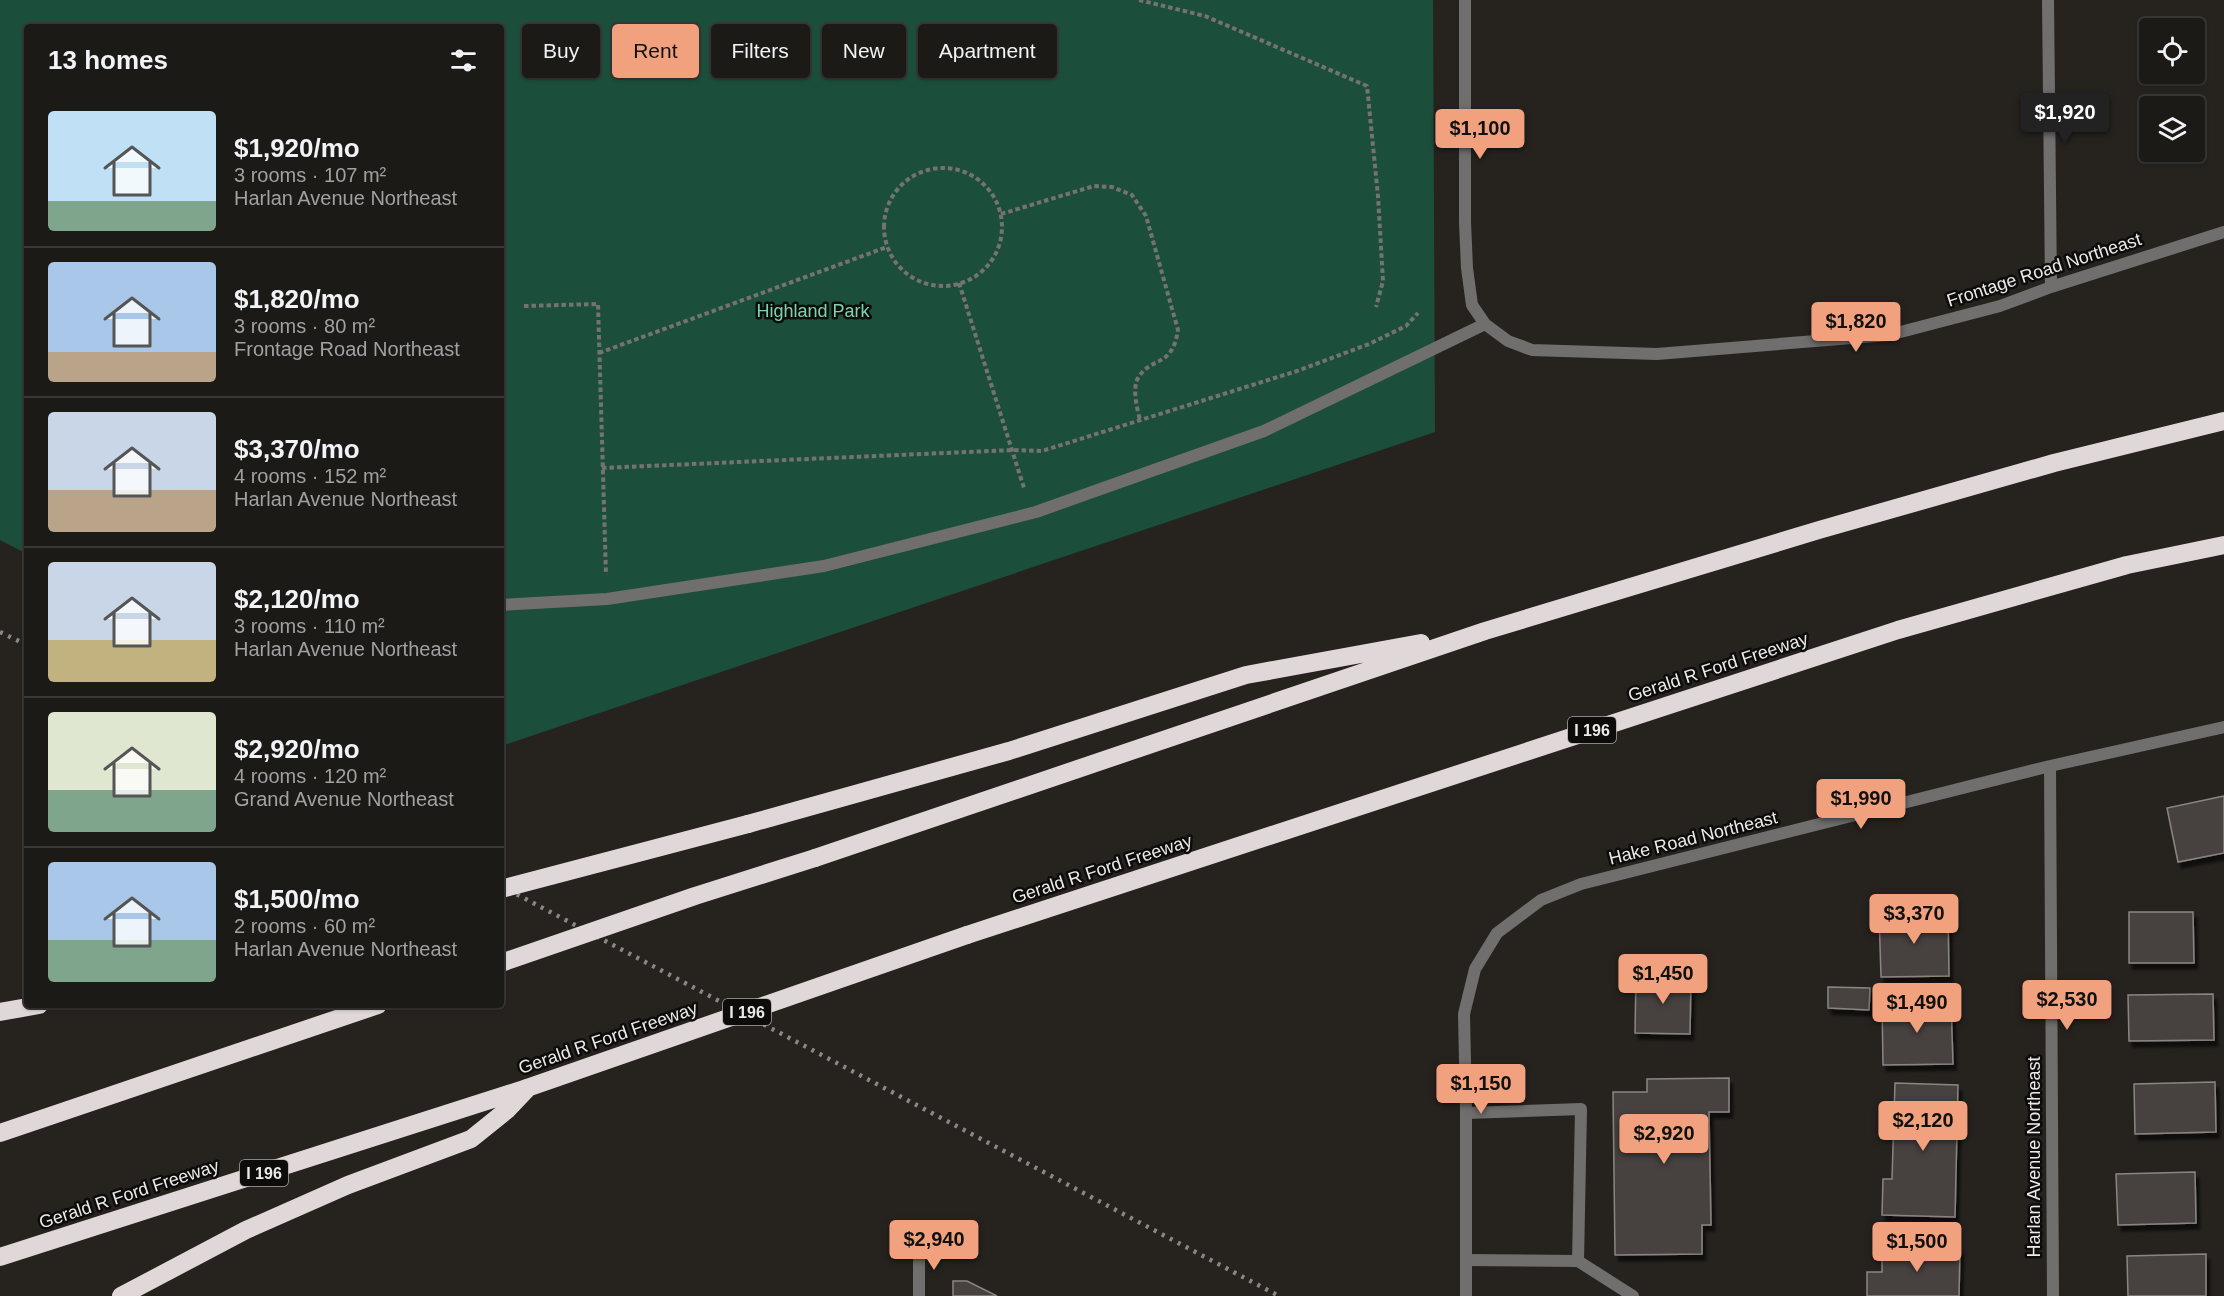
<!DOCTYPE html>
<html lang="en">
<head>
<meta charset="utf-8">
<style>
  body { margin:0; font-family:Helvetica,sans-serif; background:#252320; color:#f1f3f6; height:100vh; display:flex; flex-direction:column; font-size:22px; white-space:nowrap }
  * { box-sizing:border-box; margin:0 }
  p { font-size:20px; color:#a0a1a1 }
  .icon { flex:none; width:33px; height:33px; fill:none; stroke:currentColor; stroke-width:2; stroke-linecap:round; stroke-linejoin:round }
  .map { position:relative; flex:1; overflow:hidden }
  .drawer { position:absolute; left:24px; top:24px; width:480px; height:984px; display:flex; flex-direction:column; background:#1c1a17; border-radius:6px; box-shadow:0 2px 4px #0004,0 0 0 2px #3a3836 }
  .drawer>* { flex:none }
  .guide { position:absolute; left:522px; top:24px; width:570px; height:54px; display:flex; gap:12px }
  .fabs { position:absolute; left:2139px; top:18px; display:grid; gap:12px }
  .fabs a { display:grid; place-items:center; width:66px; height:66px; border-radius:6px; background:#1c1a17; box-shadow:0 2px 4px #0004,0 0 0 2px #3a3836; font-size:30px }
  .price { position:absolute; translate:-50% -51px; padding:0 14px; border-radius:6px; background:#f1a17d; color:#111; font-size:20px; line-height:39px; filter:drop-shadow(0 2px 3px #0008) }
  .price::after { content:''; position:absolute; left:50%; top:36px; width:18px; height:14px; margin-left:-9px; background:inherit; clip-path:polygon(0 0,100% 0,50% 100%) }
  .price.selected { background:#222; color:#fff }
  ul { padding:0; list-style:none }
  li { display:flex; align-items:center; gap:18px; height:150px; padding:0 24px }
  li+li { border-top:2px solid #3a3836 }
  li span { display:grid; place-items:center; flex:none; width:168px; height:120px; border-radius:6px; color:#555 }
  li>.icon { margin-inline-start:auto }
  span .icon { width:72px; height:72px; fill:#fffc; stroke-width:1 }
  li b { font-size:26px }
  h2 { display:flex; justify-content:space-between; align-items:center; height:72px; padding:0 24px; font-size:26px }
  .chip { padding:0 21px; border-radius:6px; background:#1c1a17; box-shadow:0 2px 4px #0004,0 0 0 2px #3a3836; font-size:21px; line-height:54px }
  .chip.selected { background:#f1a17d; color:#111 }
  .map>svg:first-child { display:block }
  .green { fill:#1c4f3b }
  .building { fill:#47423f; stroke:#8b8582; stroke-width:1.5; filter:url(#shadow) }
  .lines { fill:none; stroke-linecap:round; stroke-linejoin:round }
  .path { stroke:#75736f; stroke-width:4; stroke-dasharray:4.5 3; stroke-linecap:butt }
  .service { stroke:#716e6e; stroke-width:12 }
  .minor { stroke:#716e6e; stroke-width:12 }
  .motorway { stroke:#e0d8d8; stroke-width:18 }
  .rail { stroke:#8a8885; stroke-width:4.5; stroke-dasharray:3 6; stroke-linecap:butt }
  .motorway-bridge { stroke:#e0d8d8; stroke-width:18 }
  .labels { text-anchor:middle; stroke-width:5; stroke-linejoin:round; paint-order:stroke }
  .shield { fill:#0e0c0b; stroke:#a9a7a6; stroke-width:1.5 }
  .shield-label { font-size:16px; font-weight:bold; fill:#eceae8 }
  .street-label { font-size:18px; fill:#eceae8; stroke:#0e0c0b }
  .park-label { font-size:18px; fill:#7cd4ad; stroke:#0e0c0b }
</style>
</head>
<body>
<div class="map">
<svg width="2224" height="1296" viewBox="0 0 2224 1296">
  <defs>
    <filter id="shadow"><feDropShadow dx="3.5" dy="6" stdDeviation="1.5" flood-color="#0009"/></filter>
  </defs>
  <rect width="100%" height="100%" fill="#26231f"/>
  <path class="green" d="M0,0H1433L1435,432L501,746V27H27V554L0,540Z"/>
  <path class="building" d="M2224,796V853L2178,862L2167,808Z
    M1948,912L1949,976L1881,977L1879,914Z
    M2129,912H2193L2194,963H2129Z
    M1636,976L1691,977L1690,1034L1635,1033Z
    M1828,987L1870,988L1869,1010L1828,1008Z
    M2213,994L2214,1040L2129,1041L2128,995Z
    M1951,1002L1953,1064L1883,1065L1882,1003Z
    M1729,1078V1112H1709L1711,1225H1702V1254L1615,1255L1613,1092H1647V1079Z
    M2215,1082L2216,1132L2135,1134L2134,1084Z
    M1895,1083L1958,1085L1955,1217L1882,1215L1883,1179H1892Z
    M2195,1172L2196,1223L2118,1225L2116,1174Z
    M1882,1247L1960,1248L1959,1296H1867V1272H1882Z
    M2206,1254V1296H2128L2127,1256Z
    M953,1281H967L997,1296H953Z"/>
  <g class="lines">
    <path class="path" d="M1139,0L1205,16L1367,86L1378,196L1383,281L1376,307
      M884 227a59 59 0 1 1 118 0a59 59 0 1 1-118 0Z
      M1001,214L1094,186L1112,187L1132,195L1146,216L1178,330C1172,369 1152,355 1138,378C1132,389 1137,408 1140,420
      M959,283L1024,488
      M524,306L598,304L606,575
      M599,353L887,247
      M602,468L1013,450L1042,451L1297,371L1369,344L1406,326L1418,313"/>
    <path class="service" d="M501,605L607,599L824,566L1036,512L1264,431L1485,324
      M1466,1260L1578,1261L1581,1109L1466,1113
      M1578,1261L1633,1296"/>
    <path class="minor" d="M1465,0V222L1467,268L1472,305L1485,324L1508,341L1532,350L1657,354L1889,335L2000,306L2051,287L2224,232
      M2048,0L2051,287
      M2050,766L2053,1296
      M919,1246V1296
      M1466,1296V1109L1464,1014L1475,969L1497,933L1541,900L1581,884L2050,766L2224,727"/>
    <path class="motorway" d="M748,824L1009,751L1246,675L1421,643
      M815,858L1485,631L1819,530L2054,463L2224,421
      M967,935L1898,630L2127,565L2224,545
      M0,1012L39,1005
      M0,1133L378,1005
      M0,1257L527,1088
      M121,1296L246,1230L348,1185L471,1139L507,1110L526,1090"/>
    <path class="rail" d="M0,632L27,645
      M501,886L1279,1296"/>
    <path class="motorway-bridge" d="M501,889L748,824
      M501,963L695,896L815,858
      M527,1088L967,935"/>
  </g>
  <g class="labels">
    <g class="shield">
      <rect x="1568" y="717" width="48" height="26" rx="4.5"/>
      <rect x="723" y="999" width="48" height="26" rx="4.5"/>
      <rect x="240" y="1160" width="48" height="26" rx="4.5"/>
    </g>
    <g class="shield-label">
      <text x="1592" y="736">I 196</text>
      <text x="747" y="1018">I 196</text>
      <text x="264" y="1179">I 196</text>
    </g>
    <g class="street-label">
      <text transform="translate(2044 270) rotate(-18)" y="6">Frontage Road Northeast</text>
      <text transform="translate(1718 667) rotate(-18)" y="6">Gerald R Ford Freeway</text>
      <text transform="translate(1693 838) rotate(-14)" y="6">Hake Road Northeast</text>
      <text transform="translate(1102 869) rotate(-18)" y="6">Gerald R Ford Freeway</text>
      <text transform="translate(608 1038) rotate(-19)" y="6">Gerald R Ford Freeway</text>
      <text transform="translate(2034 1157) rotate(-90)" y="6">Harlan Avenue Northeast</text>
      <text transform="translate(129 1194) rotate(-18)" y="6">Gerald R Ford Freeway</text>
    </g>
    <g class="park-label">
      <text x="813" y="317">Highland Park</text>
    </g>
  </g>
</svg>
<div class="fabs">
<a><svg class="icon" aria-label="locate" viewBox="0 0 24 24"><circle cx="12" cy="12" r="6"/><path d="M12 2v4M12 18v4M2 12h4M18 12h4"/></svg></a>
<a><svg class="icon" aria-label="layers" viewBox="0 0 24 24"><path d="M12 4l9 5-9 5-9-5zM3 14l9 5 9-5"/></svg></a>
</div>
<b class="price selected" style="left:2065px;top:144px">$1,920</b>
<b class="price" style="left:1480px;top:160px">$1,100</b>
<b class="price" style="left:1856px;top:353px">$1,820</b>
<b class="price" style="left:1861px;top:830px">$1,990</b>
<b class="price" style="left:1914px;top:945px">$3,370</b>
<b class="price" style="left:1663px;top:1005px">$1,450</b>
<b class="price" style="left:2067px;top:1031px">$2,530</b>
<b class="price" style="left:1917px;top:1034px">$1,490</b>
<b class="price" style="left:1481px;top:1115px">$1,150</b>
<b class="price" style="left:1923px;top:1152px">$2,120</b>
<b class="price" style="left:1664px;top:1165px">$2,920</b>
<b class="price" style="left:934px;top:1271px">$2,940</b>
<b class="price" style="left:1917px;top:1273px">$1,500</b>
<div class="guide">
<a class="chip">Buy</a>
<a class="chip selected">Rent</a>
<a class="chip">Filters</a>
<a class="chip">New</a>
<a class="chip">Apartment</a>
</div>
<section class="drawer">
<h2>13 homes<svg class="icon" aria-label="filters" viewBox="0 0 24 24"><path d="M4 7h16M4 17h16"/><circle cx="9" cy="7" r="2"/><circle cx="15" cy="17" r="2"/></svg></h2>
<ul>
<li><span style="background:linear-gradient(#bfe0f5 75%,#7fa58c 0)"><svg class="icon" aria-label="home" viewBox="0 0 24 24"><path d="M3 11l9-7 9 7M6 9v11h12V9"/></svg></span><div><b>$1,920/mo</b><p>3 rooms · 107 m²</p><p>Harlan Avenue Northeast</p></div></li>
<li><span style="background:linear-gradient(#a9c7e8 75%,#b9a48a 0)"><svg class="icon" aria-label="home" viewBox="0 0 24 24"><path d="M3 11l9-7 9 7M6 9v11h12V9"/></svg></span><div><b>$1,820/mo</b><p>3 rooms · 80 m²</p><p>Frontage Road Northeast</p></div></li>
<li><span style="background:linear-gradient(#c9d6e8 65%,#b9a48a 0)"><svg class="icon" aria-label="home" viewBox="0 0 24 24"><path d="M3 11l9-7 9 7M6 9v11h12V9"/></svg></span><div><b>$3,370/mo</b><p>4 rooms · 152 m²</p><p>Harlan Avenue Northeast</p></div></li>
<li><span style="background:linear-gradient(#c9d6e8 65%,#c2b280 0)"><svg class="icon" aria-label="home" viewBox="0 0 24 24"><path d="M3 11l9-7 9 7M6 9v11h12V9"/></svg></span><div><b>$2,120/mo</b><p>3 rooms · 110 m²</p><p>Harlan Avenue Northeast</p></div></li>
<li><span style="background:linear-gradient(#dfe7d0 65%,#7fa58c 0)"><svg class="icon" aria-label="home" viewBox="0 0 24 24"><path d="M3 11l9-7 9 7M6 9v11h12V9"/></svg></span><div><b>$2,920/mo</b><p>4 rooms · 120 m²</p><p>Grand Avenue Northeast</p></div></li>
<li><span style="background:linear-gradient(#a9c7e8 65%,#7fa58c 0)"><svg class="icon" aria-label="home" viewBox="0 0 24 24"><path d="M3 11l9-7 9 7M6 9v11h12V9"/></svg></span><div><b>$1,500/mo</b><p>2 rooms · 60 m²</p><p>Harlan Avenue Northeast</p></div></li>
</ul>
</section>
</div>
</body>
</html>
